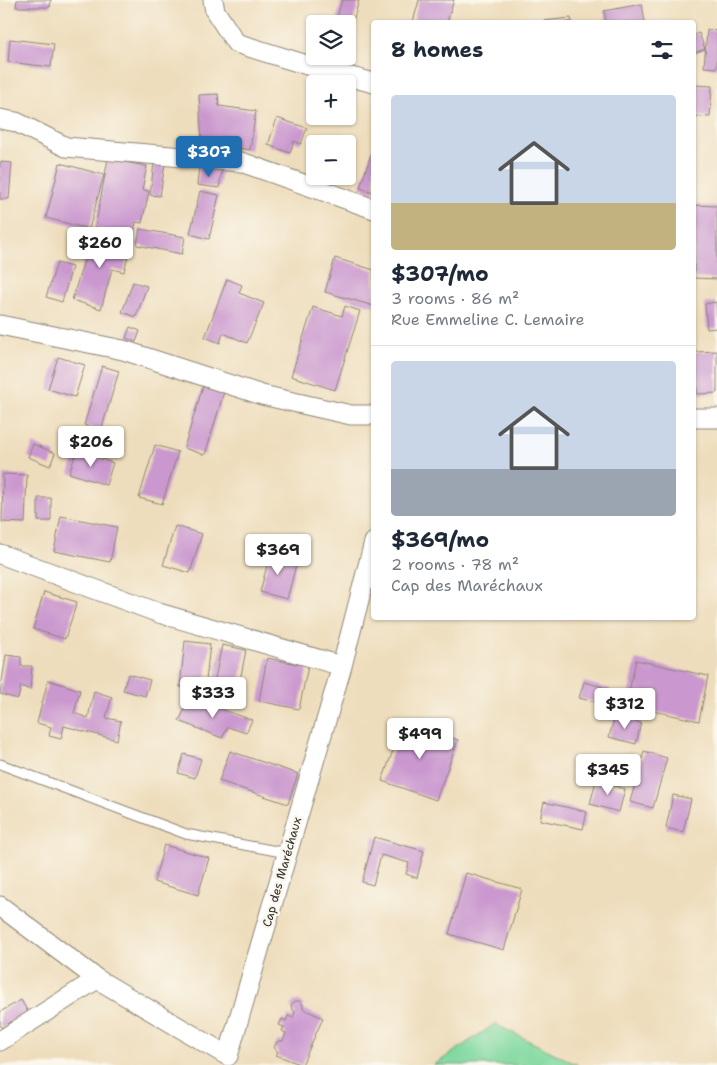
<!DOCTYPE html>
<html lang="en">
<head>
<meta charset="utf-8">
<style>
  body { margin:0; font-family:"Shantell Sans",sans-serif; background:#f6f6f7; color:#1f2937; height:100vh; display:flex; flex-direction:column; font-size:19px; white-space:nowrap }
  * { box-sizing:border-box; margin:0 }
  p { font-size:16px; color:#747a83 }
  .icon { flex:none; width:28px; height:28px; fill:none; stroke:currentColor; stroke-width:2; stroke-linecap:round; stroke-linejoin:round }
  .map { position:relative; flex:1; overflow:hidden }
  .drawer { position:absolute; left:371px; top:20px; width:325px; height:600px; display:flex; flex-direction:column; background:#fff; border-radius:5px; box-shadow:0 1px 4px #0004 }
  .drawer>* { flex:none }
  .tools { position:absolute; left:306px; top:15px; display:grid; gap:10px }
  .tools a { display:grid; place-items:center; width:50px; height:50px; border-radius:5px; background:#fff; box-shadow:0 1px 4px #0004; font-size:25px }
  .price { position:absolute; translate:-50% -42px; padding:0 11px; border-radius:5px; background:#fff; color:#222; font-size:16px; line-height:32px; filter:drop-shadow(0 1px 2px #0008) }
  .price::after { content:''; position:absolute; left:50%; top:30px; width:15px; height:11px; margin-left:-8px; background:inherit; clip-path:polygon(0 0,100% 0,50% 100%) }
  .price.on { background:#1f6fb2; color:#fff }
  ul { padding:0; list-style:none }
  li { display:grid; align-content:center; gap:10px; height:265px; padding:0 20px }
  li+li { border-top:1px solid #e0e1e3 }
  li span { display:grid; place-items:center; height:155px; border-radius:5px; color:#555 }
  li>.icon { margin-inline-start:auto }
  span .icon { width:90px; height:90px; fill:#fffc; stroke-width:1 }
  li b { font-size:21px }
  h2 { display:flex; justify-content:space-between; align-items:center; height:60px; padding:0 20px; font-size:21px }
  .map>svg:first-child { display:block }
  .green { fill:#7ed89e; stroke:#548264 }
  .building { fill:#ca98cf }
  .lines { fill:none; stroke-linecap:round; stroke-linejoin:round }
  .lane-casing { stroke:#8c8474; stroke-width:11 }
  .street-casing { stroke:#8c8474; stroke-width:21 }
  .lane { stroke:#fff; stroke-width:9 }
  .street { stroke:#fff; stroke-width:19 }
  .labels { text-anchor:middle; stroke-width:5; stroke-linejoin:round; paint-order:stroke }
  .street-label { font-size:12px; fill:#2b2b2b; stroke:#fbf7ec }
</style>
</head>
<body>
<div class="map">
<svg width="717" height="1065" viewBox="0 0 717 1065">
  <rect width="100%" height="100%" fill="#fbf7ec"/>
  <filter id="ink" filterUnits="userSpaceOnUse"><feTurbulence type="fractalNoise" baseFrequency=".02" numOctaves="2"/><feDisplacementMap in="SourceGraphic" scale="10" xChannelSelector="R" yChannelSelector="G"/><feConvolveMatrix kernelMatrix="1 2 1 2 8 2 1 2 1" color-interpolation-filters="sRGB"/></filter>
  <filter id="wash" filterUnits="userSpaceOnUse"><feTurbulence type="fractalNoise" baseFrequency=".0096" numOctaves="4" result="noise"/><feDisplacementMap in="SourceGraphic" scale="20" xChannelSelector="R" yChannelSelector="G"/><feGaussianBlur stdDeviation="1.12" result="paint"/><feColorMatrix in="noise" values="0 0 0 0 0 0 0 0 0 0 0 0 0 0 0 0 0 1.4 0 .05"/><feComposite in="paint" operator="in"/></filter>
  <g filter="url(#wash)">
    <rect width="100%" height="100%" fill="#eeddbc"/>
    <path class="green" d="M495,1024L578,1065H434Z"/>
    <g id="blocks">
      <path class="building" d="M17,0H51L50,7H16Z
        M342,0H359L352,25L336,21Z
        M419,0H454L447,22H413Z
        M642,4L645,22H606L604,11Z
        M571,18L572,22H542V21Z
        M707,30L717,31V68L704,67Z
        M699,33L705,49L694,53V35Z
        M10,39L54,44L51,67L8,62Z
        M694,85L712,86L710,117L694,116Z
        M218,94L219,106L256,111L250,150L202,143L199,95Z
        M277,118L307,128L301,144L294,141L290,153L268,145Z
        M372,151H374V192L360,188Z
        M108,159L147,166L142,190L149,191L142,223L136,222L134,235L95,228Z
        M0,162L12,163L9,199H0Z
        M60,163L104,175L89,229L46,218Z
        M154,163L165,164L160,196L150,195Z
        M199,167L222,171L219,188L197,185Z
        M200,191L219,195L209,239L190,234Z
        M694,205L717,206V279L694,278Z
        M140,229L185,237L182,254L137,245Z
        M102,231L118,234L116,243L130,247L124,272L112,269L101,309L72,300L86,254L89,255L93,237L101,239Z
        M335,258L374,270V306L325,292Z
        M57,263L72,267L62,302L46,297Z
        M227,279L242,285L239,293L264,303L247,343L223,333L220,343L205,337Z
        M133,282L147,286L136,317L122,312Z
        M716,302L717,328L707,329L705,304Z
        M345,306L360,311L335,390L291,376L313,307L342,316Z
        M130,327L140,331L136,342L126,338Z
        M717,351V393L697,394L695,352Z
        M58,357L85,365L75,397L48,389Z
        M102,366L119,371L101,431L84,425Z
        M203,386L224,392L205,455L184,448Z
        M33,444L55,453L50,466L28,457Z
        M155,445L178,452L162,504L139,498Z
        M77,451L113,463L106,485L69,473Z
        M3,474L27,475L25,523L2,522Z
        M38,498H51V521H38Z
        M61,516L117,527L110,562L54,551Z
        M175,526L202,534L190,573L163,565Z
        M270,554L297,561L287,599L260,592Z
        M44,592L77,602L65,639L33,629Z
        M185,641L210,644L205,690L180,687Z
        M222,645L246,650L235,707L210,702Z
        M6,655L21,657V666H32L30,690L21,686L18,699L0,694Z
        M267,658L308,666L299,709L259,701Z
        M636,660L708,676L699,721L626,705Z
        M128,674L150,680L145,696L123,690Z
        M48,680L80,690L74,713L88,718L94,691L112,697L106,718L121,721L117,740L64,726L61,739L49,736L51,727L37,723Z
        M584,682L610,689L606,705L579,698Z
        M190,698L252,720L246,733L228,727L222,738L179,721Z
        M615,716L641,723L636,744L609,737Z
        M404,720L458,740L436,800L382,781Z
        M230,751L298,774L288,804L219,781Z
        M644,751L667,758L653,808L630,802Z
        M184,754L201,759L195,778L178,773Z
        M596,781L625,789L619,812L590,804Z
        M673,795L691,799L683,832L666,828Z
        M544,802L587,812L583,829L540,820Z
        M374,837L424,851L417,878L406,874L409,863L381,855L373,885L362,882Z
        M164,845L209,858L198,895L154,882Z
        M466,873L522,889L504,950L449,934Z
        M21,1000L28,1012L2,1028L0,1025V1012Z
        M295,1001H299L303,1004V1009L323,1018L302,1065L276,1055L278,1053L274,1047L278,1041H283L286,1033L282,1031L284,1027L279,1025L282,1019L286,1021L288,1016L293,1018L295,1012L292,1009L291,1005Z"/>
    </g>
  </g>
  <g filter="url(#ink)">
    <use href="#blocks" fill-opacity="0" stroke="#8c8474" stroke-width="1"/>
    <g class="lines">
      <g class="lane-casing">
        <path id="lane" d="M0,764L186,834L287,853"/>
      </g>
      <g class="street-casing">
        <path id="street" d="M213,0L215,11L236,43L320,69L374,83
          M0,119L16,122L66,147L241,162L374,209
          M0,325L123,350L262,395L351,415H374
          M694,418H717
          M0,554L159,613L342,666
          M0,906L97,979L228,1056L342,666L374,542
          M0,1041L97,979"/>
      </g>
      <use href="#lane" class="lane"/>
      <use href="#street" class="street"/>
    </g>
  </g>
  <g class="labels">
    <g class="street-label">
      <text transform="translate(282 872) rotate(-74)" y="4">Cap des Maréchaux</text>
    </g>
  </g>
</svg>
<div class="tools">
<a><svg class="icon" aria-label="layers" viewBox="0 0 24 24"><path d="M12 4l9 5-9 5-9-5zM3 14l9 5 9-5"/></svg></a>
<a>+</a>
<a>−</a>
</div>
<b class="price on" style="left:209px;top:178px">$307</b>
<b class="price" style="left:100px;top:269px">$260</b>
<b class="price" style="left:91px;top:468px">$206</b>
<b class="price" style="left:278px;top:576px">$369</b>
<b class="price" style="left:213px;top:719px">$333</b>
<b class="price" style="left:625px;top:730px">$312</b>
<b class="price" style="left:420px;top:760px">$499</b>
<b class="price" style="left:608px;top:796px">$345</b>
<section class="drawer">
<h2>8 homes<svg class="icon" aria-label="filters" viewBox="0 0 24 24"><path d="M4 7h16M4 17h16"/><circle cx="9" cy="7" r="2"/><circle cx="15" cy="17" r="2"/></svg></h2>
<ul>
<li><span style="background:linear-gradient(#c9d6e8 70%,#c2b280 0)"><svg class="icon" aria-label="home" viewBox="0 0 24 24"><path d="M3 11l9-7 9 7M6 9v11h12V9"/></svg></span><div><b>$307/mo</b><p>3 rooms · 86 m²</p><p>Rue Emmeline C. Lemaire</p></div></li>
<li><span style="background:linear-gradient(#c9d6e8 70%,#9aa5b1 0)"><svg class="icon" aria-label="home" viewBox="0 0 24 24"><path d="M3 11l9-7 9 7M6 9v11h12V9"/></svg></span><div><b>$369/mo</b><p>2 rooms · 78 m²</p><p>Cap des Maréchaux</p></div></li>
</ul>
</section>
</div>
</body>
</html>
